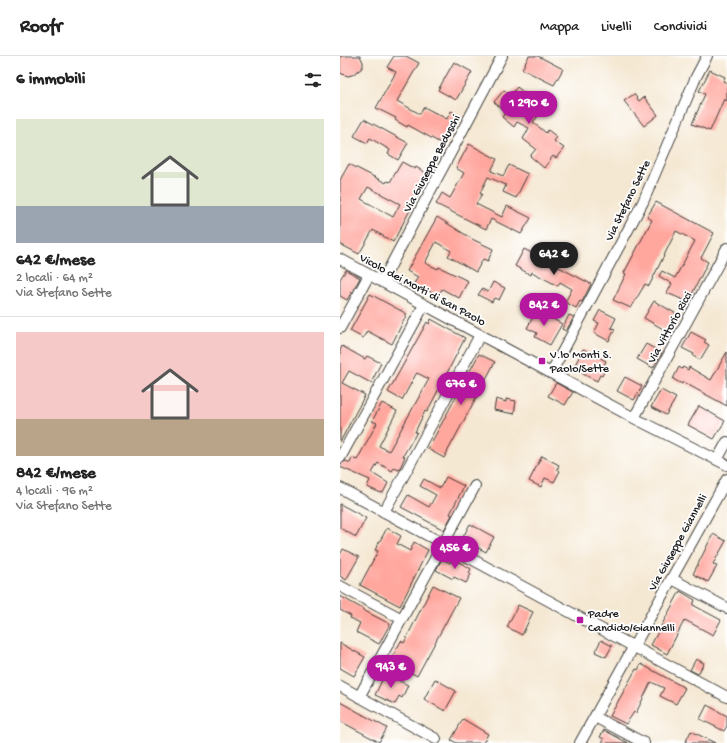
<!DOCTYPE html>
<html lang="it">
<head>
<meta charset="utf-8">
<style>
  body { margin:0; font-family:"Gochi Hand",sans-serif; background:#f6f6f6; color:#222; height:100vh; display:flex; flex-direction:column; font-size:15px; white-space:nowrap }
  * { box-sizing:border-box; margin:0 }
  p { font-size:13px; color:#767676 }
  .icon { flex:none; width:22px; height:22px; fill:none; stroke:currentColor; stroke-width:2; stroke-linecap:round; stroke-linejoin:round }
  .map { position:relative; flex:1; overflow:hidden }
  .panel { display:flex; flex-direction:column; background:#fff; width:340px }
  .panel>* { flex:none }
  .price { position:absolute; translate:-50% -34px; padding:0 9px; border-radius:14px; background:#b5179e; color:#fff; font-size:13px; line-height:26px; filter:drop-shadow(0 1px 2px #0008) }
  .price::after { content:''; position:absolute; left:50%; top:24px; width:12px; height:9px; margin-left:-6px; background:inherit; clip-path:polygon(0 0,100% 0,50% 100%) }
  .price.active { background:#222; color:#fff }
  ul { padding:0; list-style:none }
  li { display:grid; align-content:center; gap:8px; height:212px; padding:0 16px }
  li+li { border-top:1px solid #e0e0e0 }
  li span { display:grid; place-items:center; height:124px; border-radius:0px; color:#555 }
  li>.icon { margin-inline-start:auto }
  span .icon { width:72px; height:72px; fill:#fffc; stroke-width:1 }
  li b { font-size:17px }
  h2 { display:flex; justify-content:space-between; align-items:center; height:48px; padding:0 16px; font-size:17px }
  header { display:flex; align-items:center; gap:24px; box-sizing:border-box; height:56px; padding:0 20px; background:#fff; border-bottom:1px solid #e0e0e0 }
  header strong { font-size:19px }
  nav { display:flex; gap:22px; margin-inline-start:auto; font-size:14px }
  main { display:flex; flex:1; min-height:0 }
  .map>svg:first-child { display:block }
  .building { fill:#ffa69d; fill-rule:evenodd }
  .lines { fill:none; stroke-linecap:round; stroke-linejoin:round }
  .minor-casing { stroke:#3d3b37; stroke-width:12 }
  .minor { stroke:#fff; stroke-width:10 }
  .poi-dot { fill:#b5179e; stroke:#fff; stroke-width:1.5 }
  .labels { text-anchor:middle; stroke-width:3.5; stroke-linejoin:round; paint-order:stroke }
  .street-label { font-size:12px; fill:#1c1c1c; stroke:#fff }
  .poi-label { font-size:12px; fill:#1c1c1c; stroke:#fff; text-anchor:start }
</style>
</head>
<body>
<header>
<strong>Roofr</strong>
<nav><a>Mappa</a><a>Livelli</a><a>Condividi</a></nav>
</header>
<main>
<section class="panel">
<h2>6 immobili<svg class="icon" aria-label="filters" viewBox="0 0 24 24"><path d="M4 7h16M4 17h16"/><circle cx="9" cy="7" r="2"/><circle cx="15" cy="17" r="2"/></svg></h2>
<ul>
<li><span style="background:linear-gradient(#dfe7d0 70%,#9aa5b1 0)"><svg class="icon" aria-label="home" viewBox="0 0 24 24"><path d="M3 11l9-7 9 7M6 9v11h12V9"/></svg></span><div><b>642 €/mese</b><p>2 locali · 64 m²</p><p>Via Stefano Sette</p></div></li>
<li><span style="background:linear-gradient(#f6c9c9 70%,#b9a48a 0)"><svg class="icon" aria-label="home" viewBox="0 0 24 24"><path d="M3 11l9-7 9 7M6 9v11h12V9"/></svg></span><div><b>842 €/mese</b><p>4 locali · 96 m²</p><p>Via Stefano Sette</p></div></li>
</ul>
</section>
<div class="map">
<svg width="387" height="687" viewBox="0 0 387 687">
  <rect width="100%" height="100%" fill="#fff"/>
  <filter id="ink" filterUnits="userSpaceOnUse"><feTurbulence type="fractalNoise" baseFrequency=".025" numOctaves="2"/><feDisplacementMap in="SourceGraphic" scale="8" xChannelSelector="R" yChannelSelector="G"/><feConvolveMatrix kernelMatrix="1 2 1 2 8 2 1 2 1" color-interpolation-filters="sRGB"/></filter>
  <filter id="wash" filterUnits="userSpaceOnUse"><feTurbulence type="fractalNoise" baseFrequency=".012" numOctaves="4" result="noise"/><feDisplacementMap in="SourceGraphic" scale="16" xChannelSelector="R" yChannelSelector="G"/><feGaussianBlur stdDeviation="0.9" result="paint"/><feColorMatrix in="noise" values="0 0 0 0 0 0 0 0 0 0 0 0 0 0 0 0 0 1.4 0 .05"/><feComposite in="paint" operator="in"/></filter>
  <g filter="url(#wash)">
    <rect width="100%" height="100%" fill="#f5e8d3"/>
    <g id="blocks">
      <path class="building" d="M0,0H20L23,6V10L21,13L12,19L8,20L2,18L0,16Z
        M54,0H66L79,7L57,45L80,58L84,51L107,63L111,55L120,60L104,89L68,69L67,71L55,64L56,62L36,52L56,16L47,11Z
        M189,0H198L223,13L214,29L182,13Z
        M114,6L132,16L116,44L98,34Z
        M370,14L385,21L383,25L387,27V45L384,43L370,75L352,68L365,38L359,35Z
        M177,31L197,47L191,55L198,60L193,66L206,77L208,74L217,81L214,85L224,92L216,102L213,100L204,112L190,100L196,93L183,83L189,72L177,66L174,71L162,61L166,56L154,46L164,34L171,39Z
        M294,38L299,45L304,41L318,59L304,70L284,45Z
        M24,63L68,87L58,104L48,98L50,94L30,82L27,87L14,80Z
        M129,88L157,103L151,115L163,120L169,109L188,118L176,142L163,136L166,129L148,121L140,137L142,138L136,148L162,161L167,150L191,162L181,178L151,163L146,173L96,148L102,137L110,142L124,117L116,112Z
        M62,106L75,113L76,111L89,119L53,186L33,174L19,198L0,188V124L9,108L46,127L47,125L50,126ZM28,131L60,148L53,161L21,143Z
        M316,146L374,177L361,202L368,206L351,240L350,239L346,245L327,237L332,228L319,220L322,215L335,222L355,185L336,175L309,230L305,228L291,252L273,244L286,218L284,217L312,164L307,161Z
        M97,161L134,184L153,193L148,205L143,203L136,216L108,200L111,195L96,186L85,207L98,213L99,211L128,225L119,242L102,233L98,240L87,234L85,238L72,231L78,221L67,215Z
        M184,193L251,228L242,246L240,245L236,252L225,246L232,233L220,226L218,230L192,216L191,219L175,210Z
        M6,214L20,222L7,244L0,240V223Z
        M153,226L165,232L159,244L154,242L152,246L138,239L142,233L148,236Z
        M30,238L67,258L52,288L27,275L23,282L10,275Z
        M314,245L340,260L330,277L304,262Z
        M197,254L222,268L210,289L195,281L197,277L187,272Z
        M260,254L276,262L271,272L275,273L269,285L254,277L259,267L254,265Z
        M229,259L234,261L226,275L222,273Z
        M91,263L125,282L87,356L85,355L75,376H77L63,400L65,401L59,414L54,412L52,415L38,407L32,417L48,427L43,437L41,436V437L27,431L30,424L0,411V408L6,405L10,407L12,402L17,404L37,367L32,365L42,347L57,355L39,390L49,395L89,323L77,317L76,318L62,344L48,336L87,266L89,268Z
        M351,276L366,284L364,286L369,289L360,304L353,300L354,298L342,292Z
        M306,288L322,297L313,312L297,303Z
        M2,290L25,303L27,300L41,307L31,327L9,315L2,327L25,339L0,386V295Z
        M243,293L266,305L264,309L267,310L262,320L260,319L257,325L233,313Z
        M387,296V350L343,326L342,328L333,323L339,311L342,313L343,311L348,314L349,311L371,324Z
        M139,298L155,306L104,402L88,393Z
        M285,321L302,330L294,344L277,335Z
        M216,327L233,336L225,349L208,340Z
        M321,334L336,342L326,359L311,351Z
        M156,343L166,346V343L176,345L174,358L154,354Z
        M359,350L385,365L374,383L348,369Z
        M202,400L219,409L217,413L220,415L214,426L205,422L201,431L189,425Z
        M106,421L124,430L110,458L112,459L104,474L61,451L68,439L89,451L96,439L80,430L84,423L100,432Z
        M0,448L26,462L16,481L0,472Z
        M130,468L154,481L146,496L122,483Z
        M47,472L61,480L57,488L70,495L74,486L88,494L60,550L20,529L38,495L35,494Z
        M373,478L386,485L373,508L377,510L368,526L353,518Z
        M3,493L19,501L6,524L0,520V499Z
        M112,502L131,513L129,517L131,518L126,527L114,521L113,523L96,514L102,503L110,507Z
        M93,529L119,542L77,620L50,605L61,585L64,587Z
        M340,535L355,544L353,549L381,564L373,579L345,564L344,565L327,598L311,589Z
        M0,540L23,553V554L50,568L39,588L16,576L20,567L10,562L11,560L0,554Z
        M178,549L193,556L182,579L167,571Z
        M261,584L272,590L266,601L255,596Z
        M0,587L25,601L14,620L0,612Z
        M356,603L364,607L358,618L350,614Z
        M301,608L345,632L336,648L320,640L324,632L311,626L296,657L294,656L286,668L270,660L296,613L298,614Z
        M45,618L68,629L62,642L59,640L55,648L35,639Z
        M95,623L116,635L105,655L84,643Z
        M0,646L47,672L39,686L0,665Z
        M367,649L387,660V670L384,675L360,663Z
        M123,663L148,678L143,687H117L111,684Z
        M264,674L288,687H262L264,683L260,681Z
        M351,675L375,687H345Z"/>
    </g>
  </g>
  <g filter="url(#ink)">
    <use href="#blocks" fill-opacity="0" stroke="#3d3b37" stroke-width="1"/>
    <g class="lines">
      <g class="minor-casing">
        <path id="minor" d="M0,203L294,362L387,409
          M42,226L162,0
          M0,272L29,219
          M211,317L303,146L356,21L367,0
          M294,362L387,192
          M0,402L84,249
          M377,404L387,386
          M0,432L387,641
          M44,456L140,279
          M332,523L387,552
          M0,530L62,563
          M0,630L96,683
          M19,641L135,430
          M255,661L304,687
          M240,687L387,423"/>
      </g>
      <use href="#minor" class="minor"/>
    </g>
  </g>
  <g class="poi-dot">
    <rect x="198" y="301" width="8" height="8" rx="2"/>
    <rect x="236" y="560" width="8" height="8" rx="2"/>
  </g>
  <g class="labels">
    <g class="street-label">
      <text transform="translate(91 107) rotate(-62)" y="4">Via Giuseppe Beduschi</text>
      <text transform="translate(287 144) rotate(-64)" y="4">Via Stefano Sette</text>
      <text transform="translate(83 233) rotate(28)" y="4">Vicolo dei Morti di San Paolo</text>
      <text transform="translate(329 271) rotate(-61)" y="4">Via Vittorio Ricci</text>
      <text transform="translate(337 486) rotate(-61)" y="4">Via Giuseppe Giannelli</text>
    </g>
    <g class="poi-label">
      <text x="210" y="302">V.lo Monti S.<tspan x="210" dy="14">Paolo/Sette</tspan></text>
      <text x="248" y="561">Padre<tspan x="248" dy="14">Candido/Giannelli</tspan></text>
    </g>
  </g>
</svg>
<b class="price" style="left:189px;top:69px">1 290 €</b>
<b class="price active" style="left:214px;top:220px">642 €</b>
<b class="price" style="left:204px;top:271px">842 €</b>
<b class="price" style="left:121px;top:350px">676 €</b>
<b class="price" style="left:115px;top:514px">456 €</b>
<b class="price" style="left:51px;top:633px">943 €</b>
</div>
</main>
</body>
</html>
